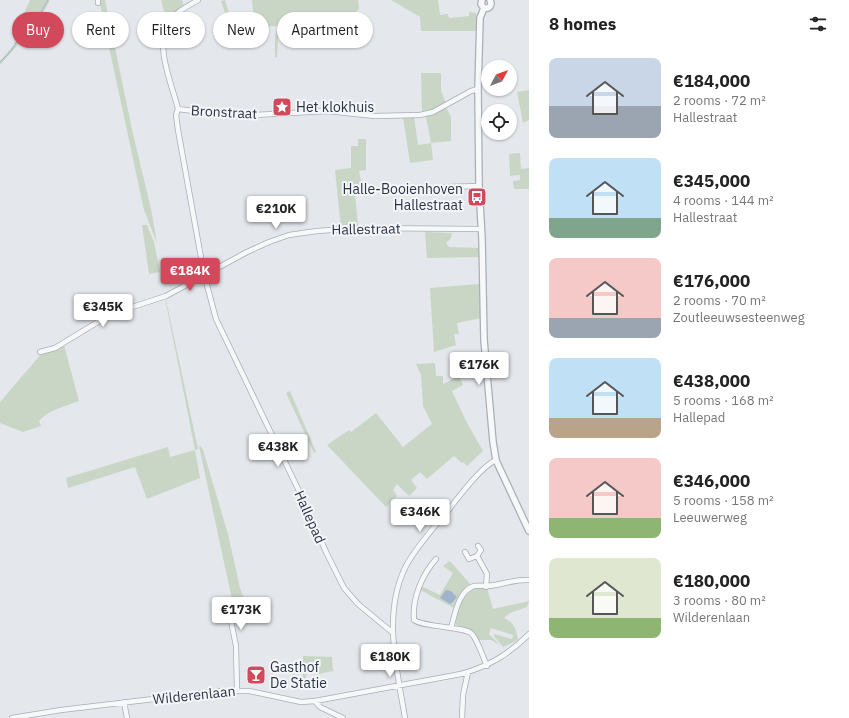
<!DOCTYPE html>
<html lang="en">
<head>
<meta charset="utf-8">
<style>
  body { margin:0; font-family:"IBM Plex Sans",sans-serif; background:#f6f6f6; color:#222; height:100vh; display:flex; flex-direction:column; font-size:15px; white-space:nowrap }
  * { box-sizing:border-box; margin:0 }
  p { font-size:13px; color:#767676 }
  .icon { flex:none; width:22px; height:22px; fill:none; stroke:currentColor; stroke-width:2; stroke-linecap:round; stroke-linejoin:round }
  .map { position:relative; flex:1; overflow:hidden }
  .sheet { display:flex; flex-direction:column; background:#fff; width:320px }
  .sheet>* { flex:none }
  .guide { position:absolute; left:12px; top:12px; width:380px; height:36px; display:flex; gap:8px }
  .needle { width:26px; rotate:49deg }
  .tools { position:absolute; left:481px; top:60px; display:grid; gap:8px }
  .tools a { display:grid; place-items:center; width:36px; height:36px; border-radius:50%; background:#fff; box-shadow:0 1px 3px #0004; font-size:20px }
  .price { position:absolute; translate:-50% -34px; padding:0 9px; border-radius:4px; background:#fff; color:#222; font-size:13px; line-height:26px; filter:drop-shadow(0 1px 2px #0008) }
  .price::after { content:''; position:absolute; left:50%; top:24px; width:12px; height:9px; margin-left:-6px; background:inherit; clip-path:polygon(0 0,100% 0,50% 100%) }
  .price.current { background:#d1495b; color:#fff }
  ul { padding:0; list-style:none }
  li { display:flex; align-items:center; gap:12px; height:100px; padding:0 20px }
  li span { display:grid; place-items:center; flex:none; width:112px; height:80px; border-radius:8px; color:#555 }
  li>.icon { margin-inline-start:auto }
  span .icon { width:48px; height:48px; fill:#fffc; stroke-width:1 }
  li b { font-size:17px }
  h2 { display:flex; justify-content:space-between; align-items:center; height:48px; padding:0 20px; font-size:17px }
  .pill { padding:0 14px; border-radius:18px; background:#fff; box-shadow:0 1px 3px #0004; font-size:14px; line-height:36px }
  .pill.current { background:#d1495b; color:#fff }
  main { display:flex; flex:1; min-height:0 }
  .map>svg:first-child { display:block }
  .green { fill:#c9d6c5 }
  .water { fill:#9fb4cc }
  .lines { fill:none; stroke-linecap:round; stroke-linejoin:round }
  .stream { stroke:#9fb4cc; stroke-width:1 }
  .minor-casing { stroke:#a9aeb7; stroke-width:6 }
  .tertiary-casing { stroke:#a9aeb7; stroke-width:8 }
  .minor { stroke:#f7f8fa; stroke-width:4.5 }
  .tertiary { stroke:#f7f8fa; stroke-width:5.5 }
  .labels { text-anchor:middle; stroke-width:4; stroke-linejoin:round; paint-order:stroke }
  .poi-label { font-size:14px; fill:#2b3445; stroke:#f4f6f9; text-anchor:start }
  .street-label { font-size:14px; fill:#2b3445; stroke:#f4f6f9 }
</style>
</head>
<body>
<main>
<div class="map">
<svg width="529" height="718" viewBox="0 0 529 718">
  <rect width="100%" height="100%" fill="#e4e7ec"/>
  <path class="green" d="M30,0H50L43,13L31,24L16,47L0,65V61L14,45L29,19L23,15Z
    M99,0H105L133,134L151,209L157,243L144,210Z
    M161,0H182L184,7L167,22Z
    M225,0L229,13H237V16L236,19L238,21L254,20L252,0H358L359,9L356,12V15L325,23L280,31L278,39L277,57H275V37L278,26L230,28L221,1Z
    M391,0H438L440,15L448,14L449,18L469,16V12L476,13L478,31H421L420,17Z
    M421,73H441V91L446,103L431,110L422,113Z
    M529,90V120L523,123L517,92Z
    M446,107L451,117V141L431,143L433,160L410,163L403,117H414L418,145L431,143L426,117Z
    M358,139H366V170L359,171L363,192L355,194L358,225L356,227L341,228L335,170L351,168V146H358Z
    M520,153L521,169L529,168V189H514L513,181L520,180V175L510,176L509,154Z
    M142,225H147L154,242L160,272L149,274Z
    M425,232L452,233L451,238L446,243L449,247L479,248L480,257L427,258Z
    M480,284L481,318L457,323L459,334H454L456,345L434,352L430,288Z
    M165,298L166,300L198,449L195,450L200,478L147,499L135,467L68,488L66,478L168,447L170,457L195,450Z
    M64,345L79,401C66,406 48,410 39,421L41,426L23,432L0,423V402L42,353Z
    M435,363L436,376H443V384L459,376L463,385L452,391L466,421L483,451L467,466L463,462L462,463L454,456L427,479L420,472L411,480L417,488L409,496L397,484L393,490L397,496L386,507L327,445L349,430L351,432L376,413L403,447L432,424L423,406L421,375L416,364Z
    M290,391L316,452L314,453L286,393Z
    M199,446H200L203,450L228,534L240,588L244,598L246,607L234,609Z
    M450,561L471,585L454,608L420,590L421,586L440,595L453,573L443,566Z
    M476,588H487L493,609L529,601L527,607L510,613L504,618C515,623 516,629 518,640L503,647L494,636V634L512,639L513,635L491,628L489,634L500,645L491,640H477L470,630L456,625C452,614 465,592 476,588Z
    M303,656L332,657L333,671L318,674V669L307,670L306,679H303Z"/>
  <path class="water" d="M446,590L451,591L457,597L452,603L450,604L440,598Z"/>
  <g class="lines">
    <path class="stream" d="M0,62L11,51L29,21L40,14L48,0"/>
    <g class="minor-casing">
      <path id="minor" d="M98,0V3
        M198,0C190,5 179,10 173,17C151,41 172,83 178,109L176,115L178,130L204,274L216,319L299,491L327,554L344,588L358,604L393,633
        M178,109L225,115H255L327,111L375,116L420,115L433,112L471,91L478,89
        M445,187L479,186
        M40,352L55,348L111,314L166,296L247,252L269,242L289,235L317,231L361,228L481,229
        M465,552L469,559L477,556L481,550L478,546
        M477,556L487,574L486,587
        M436,559C422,575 412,598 414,620C425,628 465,626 472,634C478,641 483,657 487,666
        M227,601L236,646L237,690
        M451,628C455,615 458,591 474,586C481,585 488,587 495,585C507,583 517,579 529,580
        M315,701L320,707L343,718
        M124,702L127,718
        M12,718L61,710L221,691H249L301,702L315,701L461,674C489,666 508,655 529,634
        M405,718C397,669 382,613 406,566C416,547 436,525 450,508C461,494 481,467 496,460
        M462,718L463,695L468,672"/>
    </g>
    <g class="tertiary-casing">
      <path id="tertiary" d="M482,0L481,4L484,8
        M484,8L480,18L478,89L479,186L482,239L484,340L493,442L496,460L500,469L529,531
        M484,8C488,9 491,7 491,3L490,0"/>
    </g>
    <use href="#minor" class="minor"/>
    <use href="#tertiary" class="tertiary"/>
  </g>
  <defs>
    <g id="sight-square" transform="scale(1)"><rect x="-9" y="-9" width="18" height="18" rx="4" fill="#d1495b" stroke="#f4f6f9"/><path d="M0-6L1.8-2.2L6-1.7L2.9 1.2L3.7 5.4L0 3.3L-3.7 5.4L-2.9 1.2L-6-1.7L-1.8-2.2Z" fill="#fff"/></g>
    <g id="bus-square" transform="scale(1)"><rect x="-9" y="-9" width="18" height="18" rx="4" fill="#d1495b" stroke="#f4f6f9"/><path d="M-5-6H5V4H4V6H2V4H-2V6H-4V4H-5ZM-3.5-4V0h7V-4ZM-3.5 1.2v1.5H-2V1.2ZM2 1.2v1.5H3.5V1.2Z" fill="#fff"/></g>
    <g id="bar-square" transform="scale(1)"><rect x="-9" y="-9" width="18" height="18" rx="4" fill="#d1495b" stroke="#f4f6f9"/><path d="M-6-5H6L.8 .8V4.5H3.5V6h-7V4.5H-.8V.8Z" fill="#fff"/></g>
  </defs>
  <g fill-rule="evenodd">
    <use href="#sight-square" x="282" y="107"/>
    <use href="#bus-square" x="477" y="197"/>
    <use href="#bar-square" x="256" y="675"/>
  </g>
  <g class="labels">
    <g class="poi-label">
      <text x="296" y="112">Het klokhuis</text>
      <text x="463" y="194" text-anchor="end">Halle-Booienhoven<tspan x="463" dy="16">Hallestraat</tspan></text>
      <text x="270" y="672">Gasthof<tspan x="270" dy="16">De Statie</tspan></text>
    </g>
    <g class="street-label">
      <text transform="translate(224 112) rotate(3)" y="5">Bronstraat</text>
      <text transform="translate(366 229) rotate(-1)" y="5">Hallestraat</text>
      <text transform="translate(310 517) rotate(66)" y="5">Hallepad</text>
      <text transform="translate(194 695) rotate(-6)" y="5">Wilderenlaan</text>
    </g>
  </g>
</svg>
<div class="tools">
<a><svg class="needle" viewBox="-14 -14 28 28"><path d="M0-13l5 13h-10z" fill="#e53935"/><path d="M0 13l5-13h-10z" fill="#767676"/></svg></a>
<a><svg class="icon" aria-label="locate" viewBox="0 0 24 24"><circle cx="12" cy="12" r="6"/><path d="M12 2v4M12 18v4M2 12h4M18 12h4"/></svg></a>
</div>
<b class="price" style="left:276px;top:230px">€210K</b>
<b class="price current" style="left:190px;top:292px">€184K</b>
<b class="price" style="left:103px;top:328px">€345K</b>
<b class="price" style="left:479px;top:386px">€176K</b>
<b class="price" style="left:278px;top:468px">€438K</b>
<b class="price" style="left:420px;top:533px">€346K</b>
<b class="price" style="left:241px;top:631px">€173K</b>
<b class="price" style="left:390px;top:678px">€180K</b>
<div class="guide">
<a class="pill current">Buy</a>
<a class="pill">Rent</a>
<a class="pill">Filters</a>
<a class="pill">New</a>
<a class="pill">Apartment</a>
</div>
</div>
<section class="sheet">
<h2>8 homes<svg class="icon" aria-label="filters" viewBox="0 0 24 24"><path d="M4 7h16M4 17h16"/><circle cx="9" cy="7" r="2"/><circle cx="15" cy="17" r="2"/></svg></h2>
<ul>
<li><span style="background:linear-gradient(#c9d6e8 60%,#9aa5b1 0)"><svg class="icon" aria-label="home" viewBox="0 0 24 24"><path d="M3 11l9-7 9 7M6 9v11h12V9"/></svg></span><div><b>€184,000</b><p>2 rooms · 72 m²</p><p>Hallestraat</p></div></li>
<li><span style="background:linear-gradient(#bfe0f5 75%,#7fa58c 0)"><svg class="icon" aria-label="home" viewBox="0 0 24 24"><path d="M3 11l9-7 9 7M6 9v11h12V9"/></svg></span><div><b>€345,000</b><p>4 rooms · 144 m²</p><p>Hallestraat</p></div></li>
<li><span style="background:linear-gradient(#f6c9c9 75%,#9aa5b1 0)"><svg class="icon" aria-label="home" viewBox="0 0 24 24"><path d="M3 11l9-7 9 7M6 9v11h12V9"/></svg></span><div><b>€176,000</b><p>2 rooms · 70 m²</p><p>Zoutleeuwsesteenweg</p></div></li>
<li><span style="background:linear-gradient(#bfe0f5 75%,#b9a48a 0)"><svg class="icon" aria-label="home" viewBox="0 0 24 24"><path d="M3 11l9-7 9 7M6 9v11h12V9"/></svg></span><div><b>€438,000</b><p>5 rooms · 168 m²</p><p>Hallepad</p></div></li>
<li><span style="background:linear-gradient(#f6c9c9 75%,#8fb573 0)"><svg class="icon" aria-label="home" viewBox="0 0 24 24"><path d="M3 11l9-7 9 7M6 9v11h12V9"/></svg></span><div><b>€346,000</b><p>5 rooms · 158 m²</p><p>Leeuwerweg</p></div></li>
<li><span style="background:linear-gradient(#dfe7d0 75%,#8fb573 0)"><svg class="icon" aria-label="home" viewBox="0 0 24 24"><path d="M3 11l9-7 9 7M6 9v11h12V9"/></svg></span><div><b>€180,000</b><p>3 rooms · 80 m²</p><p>Wilderenlaan</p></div></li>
</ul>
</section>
</main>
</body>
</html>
